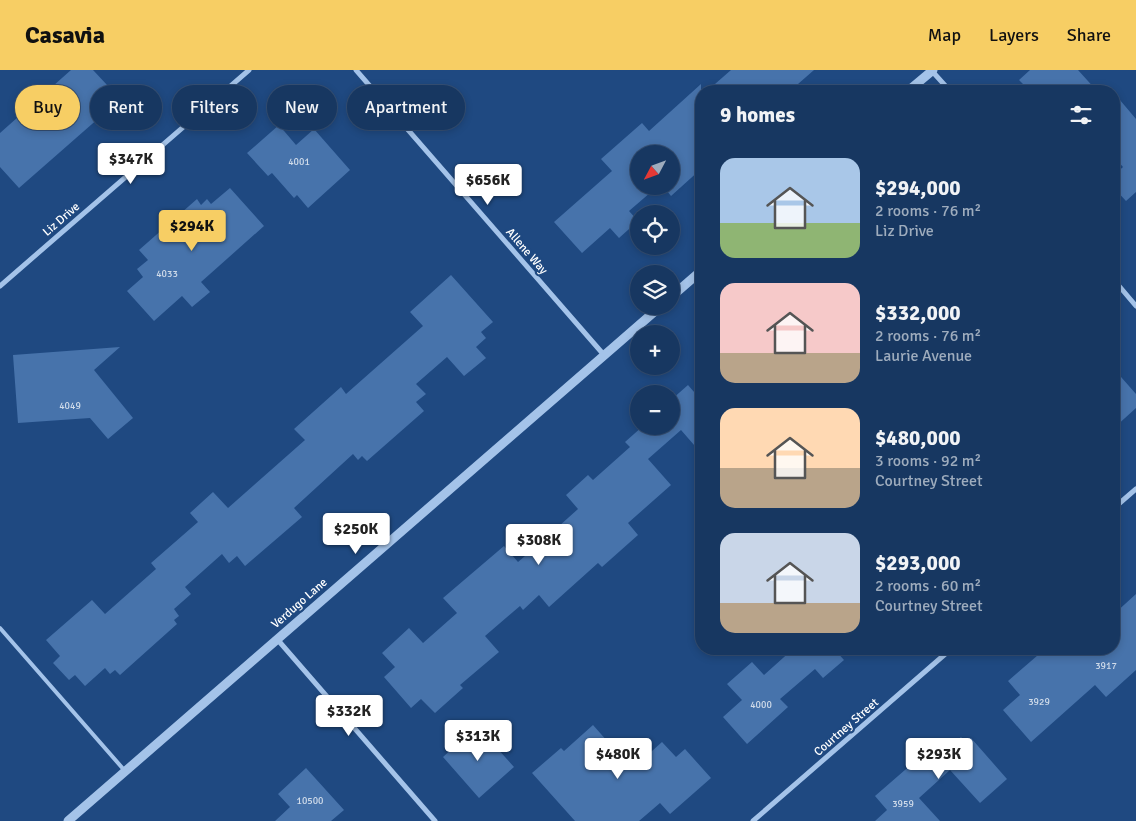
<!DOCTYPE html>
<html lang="en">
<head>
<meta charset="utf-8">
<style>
  body { margin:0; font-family:Signika,sans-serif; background:#24426a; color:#f1f3f6; height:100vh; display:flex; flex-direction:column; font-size:19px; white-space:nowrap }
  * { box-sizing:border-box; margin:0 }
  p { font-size:16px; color:#9eacbd }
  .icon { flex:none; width:28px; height:28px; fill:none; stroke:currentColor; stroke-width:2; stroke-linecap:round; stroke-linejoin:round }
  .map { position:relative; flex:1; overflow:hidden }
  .drawer { position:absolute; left:695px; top:15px; width:425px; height:570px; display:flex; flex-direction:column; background:#173761; border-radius:20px; box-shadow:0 2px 8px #0003,0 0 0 1px #365176 }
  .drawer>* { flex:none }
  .hud { position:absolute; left:15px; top:15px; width:475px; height:45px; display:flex; gap:10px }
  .needle { width:32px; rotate:229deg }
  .buttons { position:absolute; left:630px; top:75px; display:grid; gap:10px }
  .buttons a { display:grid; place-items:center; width:50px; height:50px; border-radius:50%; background:#173761; box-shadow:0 2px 8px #0003,0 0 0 1px #365176; font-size:25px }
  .price { position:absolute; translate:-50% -42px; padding:0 11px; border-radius:5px; background:#fff; color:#222; font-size:16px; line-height:32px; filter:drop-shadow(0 1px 2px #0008) }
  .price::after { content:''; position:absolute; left:50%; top:30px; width:15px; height:11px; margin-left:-8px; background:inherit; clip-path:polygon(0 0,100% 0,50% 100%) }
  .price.on { background:#f7ce64; color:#111 }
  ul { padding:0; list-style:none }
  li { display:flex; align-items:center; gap:15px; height:125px; padding:0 25px }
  li span { display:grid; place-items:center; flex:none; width:140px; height:100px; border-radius:15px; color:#555 }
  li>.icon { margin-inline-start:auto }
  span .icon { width:60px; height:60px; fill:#fffc; stroke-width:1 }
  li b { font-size:21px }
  h2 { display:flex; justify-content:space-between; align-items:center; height:60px; padding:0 25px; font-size:21px }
  .pill { padding:0 18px; border-radius:22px; background:#173761; box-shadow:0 2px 8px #0003,0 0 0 1px #365176; font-size:18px; line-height:45px }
  .pill.on { background:#f7ce64; color:#111 }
  header { display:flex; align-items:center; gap:30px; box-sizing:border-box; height:70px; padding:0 25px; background:#f7ce64; color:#111 }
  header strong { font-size:24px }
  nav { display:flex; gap:28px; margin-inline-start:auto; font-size:18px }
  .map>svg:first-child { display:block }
  .building { fill:#4773ab }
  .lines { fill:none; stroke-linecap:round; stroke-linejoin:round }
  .service { stroke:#a4c3e9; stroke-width:4 }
  .minor { stroke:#a4c3e9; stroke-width:5 }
  .tertiary { stroke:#a4c3e9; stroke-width:9 }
  .labels { text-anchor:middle; stroke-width:4.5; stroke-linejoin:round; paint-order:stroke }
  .number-label { font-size:10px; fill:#d1dcea }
  .street-label { font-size:12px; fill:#fff; stroke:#1f4981 }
</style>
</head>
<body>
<header>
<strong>Casavia</strong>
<nav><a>Map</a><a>Layers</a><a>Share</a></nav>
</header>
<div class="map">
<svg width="1136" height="751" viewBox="0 0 1136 751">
  <rect width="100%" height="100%" fill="#1f4981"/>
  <path class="building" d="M71,0H93L108,16L103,20L116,33L19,118L0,97V63Z
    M731,0H814L790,21H707Z
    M1030,0H1078L1097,21H1030L1019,10Z
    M701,14V99L671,126L663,116H671V84H639V116H658L629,141L638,151L619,168L610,158L582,183L554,152L612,101L601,89L642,53L649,61Z
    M1114,23L1136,49V122L1126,131L1114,118V105L1123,97L1114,87Z
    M279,55L296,75L314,59L350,100L308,138L297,125L294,128L272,103L268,106L247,83Z
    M230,118L264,156L201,212L210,222L192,237L182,226L154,251L127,221L143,207L137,199L148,190L139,180L197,129L201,135L207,129L211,134Z
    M451,205L493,252L481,262L486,268L476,277L486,288L464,306L447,287L416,314L426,324L416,332L424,341L367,391L362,386L358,390L353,384L294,438L302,447L245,496L237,486L229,493L222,484L185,517L191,524L174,539L179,546L174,550L177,554L120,605L115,600L110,604L105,598L85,616L75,605L69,610L53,593L60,586L46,570L92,530L105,544L156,499L151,493L198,452L190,443L213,422L228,438L305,370L294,359L341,317L346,324L423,256L410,242Z
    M120,277L94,300L133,348L108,369L90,348L18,353L13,285Z
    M1114,299L1136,324V338L1114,358Z
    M688,315L701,330V383L681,360L648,389L671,415L628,453L638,465L602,497L598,493L549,537L539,525L523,540L520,536L485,566L499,582L460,615L463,618L435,643L421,629L411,638L384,607L395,597L382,583L409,558L423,573L457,543L443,528L504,476L518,492L539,474L578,439L566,425L588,405L593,410L630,377L625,372L643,356H671V330Z
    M1136,524V600L1106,627L1095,615L1031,672L1003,640L1020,625L1008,611L1045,579H1114V544Z
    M793,579H838L836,581L844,590L823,608L815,599L780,629L788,637L747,674L723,647L742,630L727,614L752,592L764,605Z
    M593,655L632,699L662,672L676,687L685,679L711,708L670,744L660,733L639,751H575L532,703L561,678L564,681Z
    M477,656L514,697L479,728L443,687Z
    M961,667L966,673L971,668L1007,709L980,733L950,700L919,728L940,751H875L887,740L875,726L936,673L944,683Z
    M306,698L344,740L331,751H275L290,737L278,724Z"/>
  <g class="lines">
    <path class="service" d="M0,558L125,701"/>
    <path class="minor" d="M356,0L604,285
      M932,1L950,21
      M1114,210L1136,236
      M0,216L249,0
      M1114,438L1136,419
      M277,569L435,751
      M753,751L951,579"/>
    <path class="tertiary" d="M908,21L933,0
      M671,227L701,201
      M68,751L661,236"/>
  </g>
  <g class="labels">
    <g class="number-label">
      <text x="299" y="95">4001</text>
      <text x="167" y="207">4033</text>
      <text x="70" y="339">4049</text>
      <text x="1106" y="599">3917</text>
      <text x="1039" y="635">3929</text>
      <text x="761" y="638">4000</text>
      <text x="310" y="734">10500</text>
      <text x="903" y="737">3959</text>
    </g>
    <g class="street-label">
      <text transform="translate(61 149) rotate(-41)" y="4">Liz Drive</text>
      <text transform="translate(527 181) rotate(49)" y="4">Allene Way</text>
      <text transform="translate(299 533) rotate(-41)" y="4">Verdugo Lane</text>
      <text transform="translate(846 657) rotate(-41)" y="4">Courtney Street</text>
    </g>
  </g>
</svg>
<div class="buttons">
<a><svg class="needle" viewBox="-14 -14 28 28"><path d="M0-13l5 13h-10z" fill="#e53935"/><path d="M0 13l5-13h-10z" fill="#9eacbd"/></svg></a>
<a><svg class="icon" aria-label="locate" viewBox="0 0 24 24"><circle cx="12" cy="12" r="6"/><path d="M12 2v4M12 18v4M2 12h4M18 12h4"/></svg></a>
<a><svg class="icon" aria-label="layers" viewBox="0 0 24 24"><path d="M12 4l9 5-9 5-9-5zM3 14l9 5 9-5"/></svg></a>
<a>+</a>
<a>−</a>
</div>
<b class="price" style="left:131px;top:115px">$347K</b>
<b class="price" style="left:488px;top:136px">$656K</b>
<b class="price on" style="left:192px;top:182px">$294K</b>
<b class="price" style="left:356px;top:485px">$250K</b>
<b class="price" style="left:539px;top:496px">$308K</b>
<b class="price" style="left:349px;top:667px">$332K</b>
<b class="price" style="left:478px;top:692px">$313K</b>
<b class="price" style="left:618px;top:710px">$480K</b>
<b class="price" style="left:939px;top:710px">$293K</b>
<div class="hud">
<a class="pill on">Buy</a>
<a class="pill">Rent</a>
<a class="pill">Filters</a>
<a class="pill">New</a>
<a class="pill">Apartment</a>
</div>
<section class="drawer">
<h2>9 homes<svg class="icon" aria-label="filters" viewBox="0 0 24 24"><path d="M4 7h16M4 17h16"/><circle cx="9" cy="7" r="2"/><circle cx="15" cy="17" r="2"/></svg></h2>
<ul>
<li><span style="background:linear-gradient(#a9c7e8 65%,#8fb573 0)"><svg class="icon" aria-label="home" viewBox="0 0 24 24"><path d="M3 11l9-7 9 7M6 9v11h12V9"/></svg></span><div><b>$294,000</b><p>2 rooms · 76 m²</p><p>Liz Drive</p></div></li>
<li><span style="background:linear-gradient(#f6c9c9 70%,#b9a48a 0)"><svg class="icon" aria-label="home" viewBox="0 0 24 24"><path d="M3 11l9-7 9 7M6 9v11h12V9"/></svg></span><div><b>$332,000</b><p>2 rooms · 76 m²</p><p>Laurie Avenue</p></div></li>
<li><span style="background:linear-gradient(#ffd9b3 60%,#b9a48a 0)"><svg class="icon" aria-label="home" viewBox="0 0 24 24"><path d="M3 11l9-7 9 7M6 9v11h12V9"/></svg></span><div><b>$480,000</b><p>3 rooms · 92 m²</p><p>Courtney Street</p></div></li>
<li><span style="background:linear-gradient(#c9d6e8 70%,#b9a48a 0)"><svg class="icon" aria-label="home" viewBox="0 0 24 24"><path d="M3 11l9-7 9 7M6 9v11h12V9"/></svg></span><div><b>$293,000</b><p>2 rooms · 60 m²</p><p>Courtney Street</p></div></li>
</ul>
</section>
</div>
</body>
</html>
